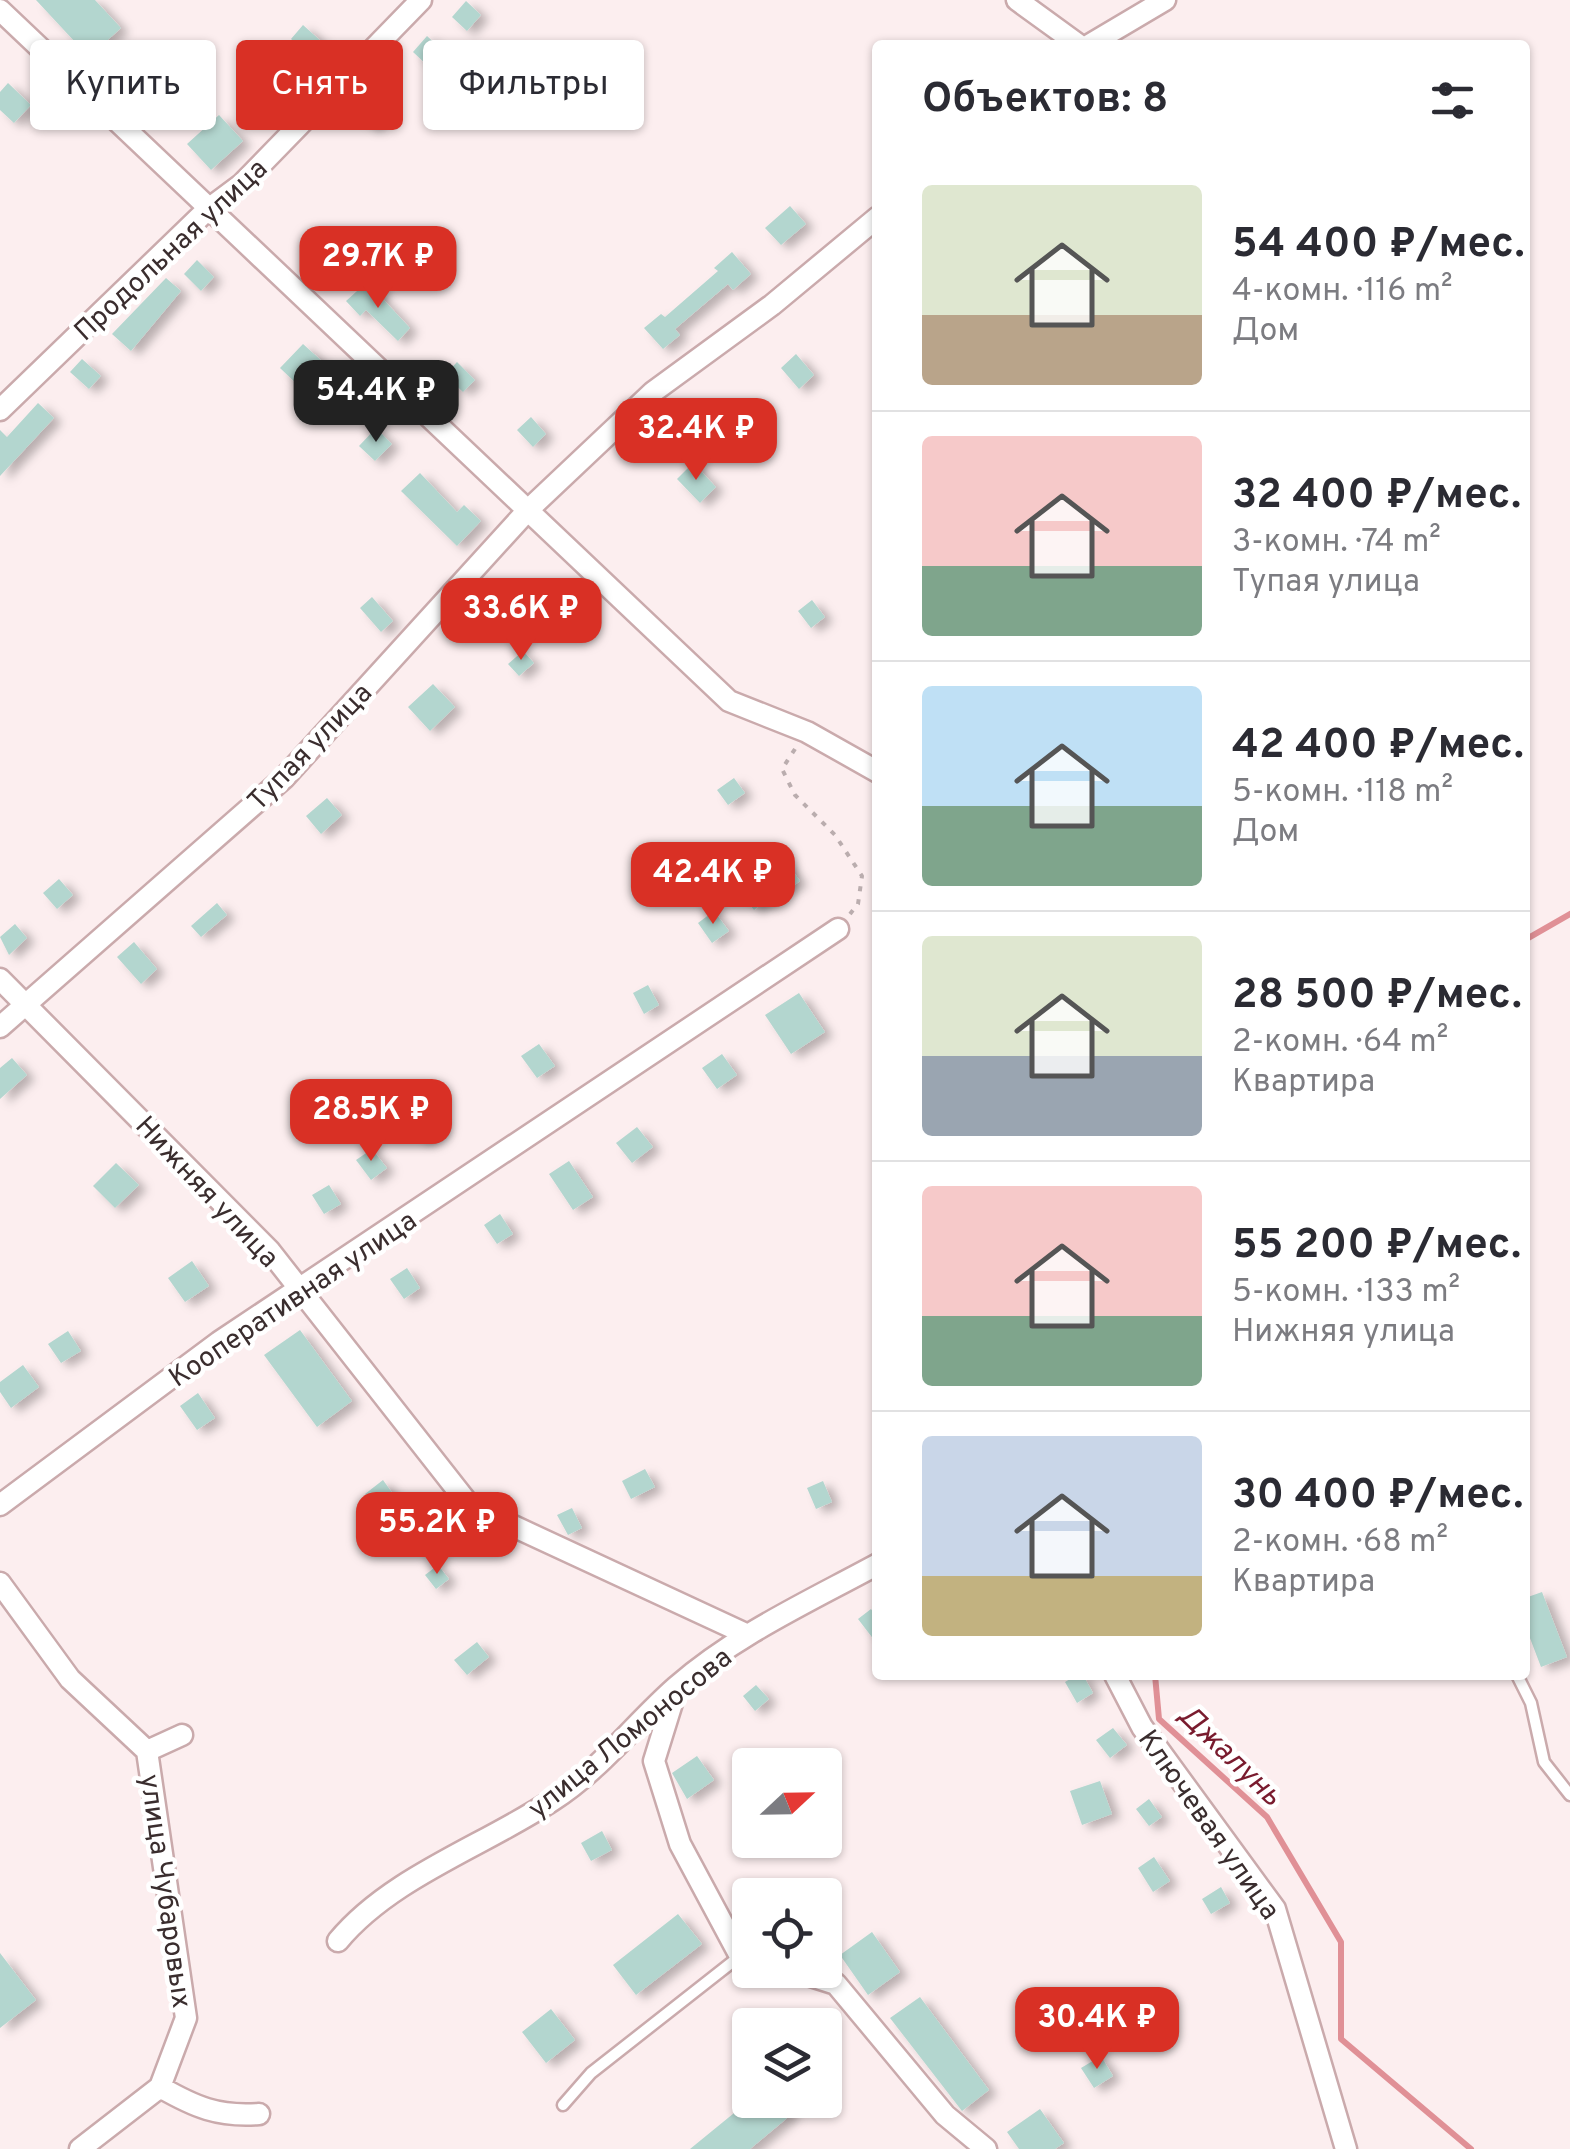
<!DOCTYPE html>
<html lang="ru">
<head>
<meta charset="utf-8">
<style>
  body { margin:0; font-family:Overpass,sans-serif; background:#f7f7f7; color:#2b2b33; height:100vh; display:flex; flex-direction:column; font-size:38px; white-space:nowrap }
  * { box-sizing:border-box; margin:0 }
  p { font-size:32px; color:#7c7c81 }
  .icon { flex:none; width:55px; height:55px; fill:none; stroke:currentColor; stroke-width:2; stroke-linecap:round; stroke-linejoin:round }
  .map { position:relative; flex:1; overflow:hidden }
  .details { position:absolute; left:872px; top:40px; width:658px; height:1640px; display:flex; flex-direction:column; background:#fff; border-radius:10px; box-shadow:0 2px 8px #0004 }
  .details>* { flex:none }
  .banner { position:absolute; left:30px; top:40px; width:692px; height:90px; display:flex; gap:20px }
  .needle { width:65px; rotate:68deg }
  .tools { position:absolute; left:732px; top:1748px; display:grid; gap:20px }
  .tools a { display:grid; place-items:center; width:110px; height:110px; border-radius:10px; background:#fff; box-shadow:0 2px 8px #0004; font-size:50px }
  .price { position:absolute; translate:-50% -85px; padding:0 22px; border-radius:20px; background:#d93025; color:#fff; font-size:32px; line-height:65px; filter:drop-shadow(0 2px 5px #0008) }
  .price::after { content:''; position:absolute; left:50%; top:60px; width:30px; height:22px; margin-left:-15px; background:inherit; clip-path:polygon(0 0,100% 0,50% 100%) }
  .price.active { background:#222; color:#fff }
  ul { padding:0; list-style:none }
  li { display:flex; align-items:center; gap:30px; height:250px; padding:0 50px }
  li+li { border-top:2px solid #e1e1e2 }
  li span { display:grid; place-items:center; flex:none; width:280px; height:200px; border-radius:10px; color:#555 }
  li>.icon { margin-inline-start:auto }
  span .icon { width:120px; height:120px; fill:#fffc; stroke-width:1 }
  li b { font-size:42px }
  h2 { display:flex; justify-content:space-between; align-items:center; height:120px; padding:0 50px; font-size:42px }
  .chip { padding:0 35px; border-radius:10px; background:#fff; box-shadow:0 2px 8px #0004; font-size:35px; line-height:90px }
  .chip.active { background:#d93025; color:#fff }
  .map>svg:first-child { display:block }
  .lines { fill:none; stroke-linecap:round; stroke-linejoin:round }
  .stream { stroke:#e09096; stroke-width:6 }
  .building { fill:#b3d6cf; filter:url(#shadow) }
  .lane-casing { stroke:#caaaac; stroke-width:15 }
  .street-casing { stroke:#caaaac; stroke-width:25 }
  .path { stroke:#baadae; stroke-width:4; stroke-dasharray:5 8; stroke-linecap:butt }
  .lane { stroke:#fff; stroke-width:10 }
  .street { stroke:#fff; stroke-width:20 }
  .labels { text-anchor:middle; stroke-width:9; stroke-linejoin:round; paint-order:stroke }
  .street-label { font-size:28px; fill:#3a2d2e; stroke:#fff }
  .water-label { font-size:30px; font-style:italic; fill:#791b2e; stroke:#fff }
</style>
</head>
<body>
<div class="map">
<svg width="1570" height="2149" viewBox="0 0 1570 2149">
  <defs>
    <filter id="shadow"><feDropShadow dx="8" dy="4.5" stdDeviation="5" flood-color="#0004"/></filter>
  </defs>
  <rect width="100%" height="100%" fill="#fceeef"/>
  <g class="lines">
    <path class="stream" d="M1525,940L1570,914
      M1155,1675L1159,1719L1267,1817L1341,1942V2039L1471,2149"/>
  </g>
  <path class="building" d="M36,0H95L121,28L89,57Z
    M466,1L481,15L467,31L452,17Z
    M303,25L322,42L310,56L291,39Z
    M427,36L442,50L428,66L413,52Z
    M8,83L31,105L14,123L0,110V92Z
    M370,93L389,111L372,129L353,112Z
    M219,115L243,141L211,170L187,144Z
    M790,206L806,224L781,245L765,228Z
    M732,252L751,274L733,290L728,284L675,329L680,335L663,349L644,328L661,314L665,317L718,271L714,268Z
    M197,260L214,277L201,291L184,274Z
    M166,278L181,291L131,351L112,334Z
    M367,282L410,328L398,341L366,310L360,316L346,301Z
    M303,344L323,362L300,387L280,368Z
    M796,354L814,375L799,389L781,368Z
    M82,359L101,376L89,389L70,372Z
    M457,362L475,380L463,392L445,375Z
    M38,403L54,418L0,476V430L7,437Z
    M531,417L546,434L533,447L517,430Z
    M719,422L732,437L719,448L706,433Z
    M376,428L392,444L375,461L359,446Z
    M693,463L716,487L700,503L677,479Z
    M420,473L457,512L464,505L481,521L457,546L401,491Z
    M533,581L556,609L536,625L513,597Z
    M372,597L393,621L381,632L360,608Z
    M812,600L825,617L811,628L798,611Z
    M523,651L534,663L519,676L508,664Z
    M433,684L455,707L430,731L408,707Z
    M734,778L745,793L728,805L717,790Z
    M327,798L342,815L321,834L306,816Z
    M783,858L800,881L786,891L783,886L754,910L732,883L750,868L757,876Z
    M59,879L73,895L57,909L43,893Z
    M217,903L227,915L201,937L191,926Z
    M714,911L729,931L712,943L698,923Z
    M15,924L27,938L9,955L0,937Z
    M134,942L157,969L141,984L117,957Z
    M648,985L659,1005L644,1014L633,993Z
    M799,993L825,1032L791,1054L765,1015Z
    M539,1044L555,1066L537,1078L521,1056Z
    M722,1054L737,1075L717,1089L702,1068Z
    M12,1058L27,1075L0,1099V1068Z
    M426,1107L440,1128L421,1141L407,1119Z
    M637,1127L653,1147L632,1163L616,1143Z
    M372,1149L387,1168L371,1180L356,1160Z
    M569,1161L593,1197L573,1210L549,1174Z
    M116,1163L139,1185L115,1208L93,1186Z
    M329,1185L341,1204L324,1214L312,1195Z
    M500,1214L513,1234L497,1244L484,1225Z
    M192,1261L209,1286L185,1302L168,1278Z
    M407,1268L420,1288L404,1299L390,1279Z
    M300,1330L352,1401L317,1427L264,1355Z
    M68,1331L81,1351L61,1363L48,1344Z
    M23,1365L39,1387L11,1408L0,1392V1382Z
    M198,1393L215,1418L197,1430L180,1406Z
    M645,1469L655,1487L631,1499L622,1481Z
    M383,1480L406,1512L387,1525L365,1494Z
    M823,1481L832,1502L816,1509L807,1488Z
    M572,1508L582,1528L568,1535L557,1515Z
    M438,1565L449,1579L436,1589L425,1575Z
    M1542,1592L1567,1657L1541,1667L1525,1625V1598Z
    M871,1609L878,1619V1645L858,1619Z
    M477,1642L489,1657L467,1675L454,1660Z
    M1077,1675H1083L1093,1693L1077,1703L1065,1682Z
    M756,1685L769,1699L755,1711L743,1696Z
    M1113,1728L1127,1745L1110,1758L1096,1740Z
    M697,1756L714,1780L687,1799L672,1773Z
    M1100,1781L1112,1814L1082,1825L1070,1791Z
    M1149,1799L1162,1817L1149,1826L1136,1809Z
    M602,1831L612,1850L591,1861L581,1843Z
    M1154,1857L1170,1881L1153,1892L1138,1868Z
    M1221,1887L1230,1903L1211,1914L1202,1899Z
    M678,1914L702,1944L636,1995L613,1965Z
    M872,1932L900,1972L868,1995L840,1955Z
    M0,1953L36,2000L0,2028Z
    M920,1997L989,2090L962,2111L890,2018Z
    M551,2009L575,2040L546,2063L522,2032Z
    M1101,2056L1113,2076L1094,2088L1081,2068Z
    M750,2100H781L792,2114L750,2149H690Z
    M1040,2109L1064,2143L1055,2149H1019L1007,2132Z"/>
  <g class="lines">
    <g class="lane-casing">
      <path id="lane" d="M1517,1675L1531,1703L1544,1762L1570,1795
        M563,2105L591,2073L740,1956"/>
    </g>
    <g class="street-casing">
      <path id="street" d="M1017,0L1079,45
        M0,10L729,701L807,732L878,772
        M1089,45L1165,0
        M0,410L207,210L242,184L421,0
        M0,979L269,1250L470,1506L748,1635
        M0,1027L284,778L528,510L653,392L772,305L878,217
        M0,1505L219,1342L838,929
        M0,1583L70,1679L147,1751L186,2018L160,2087C195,2107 218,2117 259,2114
        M1115,1675L1142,1727L1275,1909L1346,2149
        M677,1687L654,1761L680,1844L740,1956L750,1958
        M147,1751L182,1735
        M338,1941C391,1877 484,1846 553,1800C600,1770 635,1723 676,1687C735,1635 810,1601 878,1564
        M792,1970L836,1984L945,2115L986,2149
        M80,2149L160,2087"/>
    </g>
    <path class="path" d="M795,749L782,769L795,795L835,835L862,876L858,904L850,914"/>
    <use href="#lane" class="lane"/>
    <use href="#street" class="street"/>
  </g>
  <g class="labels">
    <g class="street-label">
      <text transform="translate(170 249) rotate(-43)" y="10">Продольная улица</text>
      <text transform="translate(309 746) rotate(-46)" y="10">Тупая улица</text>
      <text transform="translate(208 1191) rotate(47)" y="10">Нижняя улица</text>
      <text transform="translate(292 1298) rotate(-34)" y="10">Кооперативная улица</text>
      <text transform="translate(629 1732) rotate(-39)" y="10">улица Ломоносова</text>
      <text transform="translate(1210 1824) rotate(55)" y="10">Ключевая улица</text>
      <text transform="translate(167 1891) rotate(82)" y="10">улица Чубаровых</text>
    </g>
    <g class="water-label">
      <text transform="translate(1231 1755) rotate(44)" y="10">Джалунь</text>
    </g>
  </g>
</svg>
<div class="tools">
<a><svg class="needle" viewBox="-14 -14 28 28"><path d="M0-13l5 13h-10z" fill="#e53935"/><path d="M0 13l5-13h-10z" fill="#7c7c81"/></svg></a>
<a><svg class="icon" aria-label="locate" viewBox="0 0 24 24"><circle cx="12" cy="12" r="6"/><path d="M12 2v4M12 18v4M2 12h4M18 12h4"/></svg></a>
<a><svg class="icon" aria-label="layers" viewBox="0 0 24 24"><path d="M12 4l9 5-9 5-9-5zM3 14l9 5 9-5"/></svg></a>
</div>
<b class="price" style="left:378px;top:311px">29.7K ₽</b>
<b class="price active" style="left:376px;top:445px">54.4K ₽</b>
<b class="price" style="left:696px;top:483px">32.4K ₽</b>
<b class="price" style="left:521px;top:663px">33.6K ₽</b>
<b class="price" style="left:713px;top:927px">42.4K ₽</b>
<b class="price" style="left:371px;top:1164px">28.5K ₽</b>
<b class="price" style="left:437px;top:1577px">55.2K ₽</b>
<b class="price" style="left:1097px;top:2072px">30.4K ₽</b>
<div class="banner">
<a class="chip">Купить</a>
<a class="chip active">Снять</a>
<a class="chip">Фильтры</a>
</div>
<section class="details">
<h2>Объектов: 8<svg class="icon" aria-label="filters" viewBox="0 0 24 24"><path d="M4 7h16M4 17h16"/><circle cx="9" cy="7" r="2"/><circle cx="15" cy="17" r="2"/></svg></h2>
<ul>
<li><span style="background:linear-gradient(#dfe7d0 65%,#b9a48a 0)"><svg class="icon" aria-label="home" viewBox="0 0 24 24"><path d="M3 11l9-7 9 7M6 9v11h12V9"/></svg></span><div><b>54 400 ₽/мес.</b><p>4-комн. · 116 m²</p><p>Дом</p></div></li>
<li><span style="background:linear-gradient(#f6c9c9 65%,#7fa58c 0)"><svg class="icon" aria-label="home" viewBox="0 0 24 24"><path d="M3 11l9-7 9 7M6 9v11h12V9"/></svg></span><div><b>32 400 ₽/мес.</b><p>3-комн. · 74 m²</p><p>Тупая улица</p></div></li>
<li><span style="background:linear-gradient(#bfe0f5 60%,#7fa58c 0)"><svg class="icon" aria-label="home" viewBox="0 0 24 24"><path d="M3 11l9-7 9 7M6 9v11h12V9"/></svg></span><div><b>42 400 ₽/мес.</b><p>5-комн. · 118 m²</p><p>Дом</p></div></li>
<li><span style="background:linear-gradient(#dfe7d0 60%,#9aa5b1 0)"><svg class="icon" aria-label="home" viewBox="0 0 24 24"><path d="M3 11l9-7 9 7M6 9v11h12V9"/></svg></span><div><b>28 500 ₽/мес.</b><p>2-комн. · 64 m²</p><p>Квартира</p></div></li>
<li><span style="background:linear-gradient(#f6c9c9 65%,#7fa58c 0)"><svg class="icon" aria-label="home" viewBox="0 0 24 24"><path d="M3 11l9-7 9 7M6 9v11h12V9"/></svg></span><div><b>55 200 ₽/мес.</b><p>5-комн. · 133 m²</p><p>Нижняя улица</p></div></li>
<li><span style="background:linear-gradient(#c9d6e8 70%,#c2b280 0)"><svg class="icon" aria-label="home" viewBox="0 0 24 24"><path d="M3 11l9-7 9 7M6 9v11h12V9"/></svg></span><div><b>30 400 ₽/мес.</b><p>2-комн. · 68 m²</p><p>Квартира</p></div></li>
</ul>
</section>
</div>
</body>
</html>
